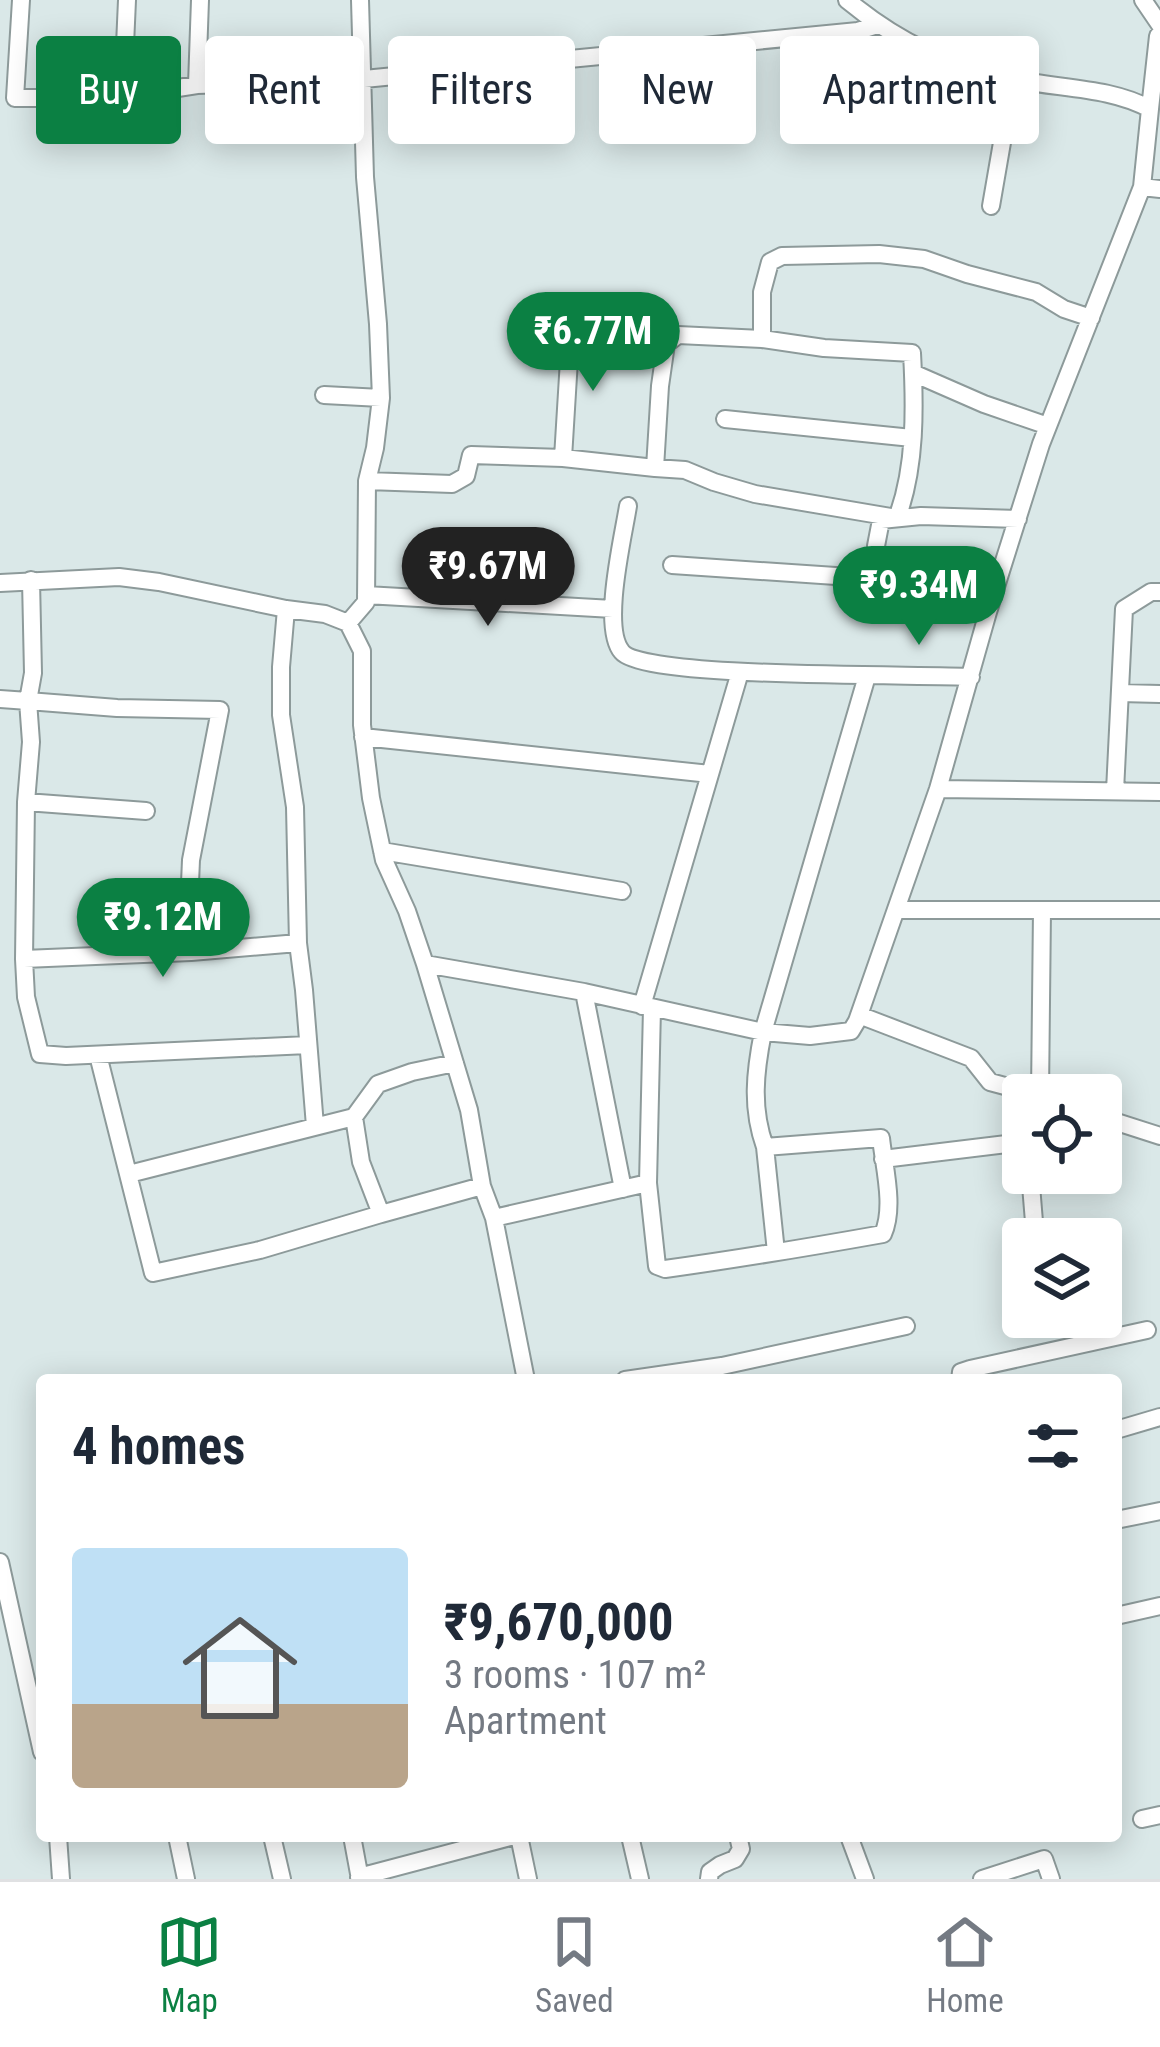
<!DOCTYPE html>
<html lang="en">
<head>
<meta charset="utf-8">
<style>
  body { margin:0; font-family:"Roboto Condensed",sans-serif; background:#f6f6f7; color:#1f2937; height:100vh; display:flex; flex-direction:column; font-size:45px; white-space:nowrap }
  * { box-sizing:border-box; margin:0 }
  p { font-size:39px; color:#747a83 }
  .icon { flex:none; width:66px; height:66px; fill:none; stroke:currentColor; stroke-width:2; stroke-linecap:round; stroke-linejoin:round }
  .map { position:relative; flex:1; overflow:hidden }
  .panel { position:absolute; left:36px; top:1374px; width:1086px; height:468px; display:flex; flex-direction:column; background:#fff; border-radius:12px; box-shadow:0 6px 30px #0003 }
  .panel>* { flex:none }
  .top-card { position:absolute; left:36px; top:36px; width:1089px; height:108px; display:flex; gap:24px }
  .fabs { position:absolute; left:1002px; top:1074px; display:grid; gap:24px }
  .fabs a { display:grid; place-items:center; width:120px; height:120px; border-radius:12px; background:#fff; box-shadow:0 6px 30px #0003; font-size:60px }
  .price { position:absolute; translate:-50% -102px; padding:0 27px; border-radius:42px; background:#0b8043; color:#fff; font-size:39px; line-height:78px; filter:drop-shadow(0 3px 6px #0008) }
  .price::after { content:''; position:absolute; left:50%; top:72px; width:36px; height:27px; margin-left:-18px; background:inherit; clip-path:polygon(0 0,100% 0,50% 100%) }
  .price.current { background:#222; color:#fff }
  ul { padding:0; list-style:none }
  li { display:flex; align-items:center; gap:36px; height:300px; padding:0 36px }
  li+li { border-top:3px solid #e0e1e3 }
  li span { display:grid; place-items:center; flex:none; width:336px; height:240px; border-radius:12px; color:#555 }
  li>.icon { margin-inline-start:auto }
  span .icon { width:144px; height:144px; fill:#fffc; stroke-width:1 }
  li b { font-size:51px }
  h2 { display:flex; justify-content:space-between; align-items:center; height:144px; padding:0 36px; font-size:51px }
  .pill { padding:0 42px; border-radius:12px; background:#fff; box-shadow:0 6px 30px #0003; font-size:42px; line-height:108px }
  .pill.current { background:#0b8043; color:#fff }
  .tabs { display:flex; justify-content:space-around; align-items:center; height:168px; border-top:3px solid #e0e1e3; background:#fff; font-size:33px; color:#747a83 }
  .tabs a { display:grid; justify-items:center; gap:6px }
  .tabs .current { color:#0b8043 }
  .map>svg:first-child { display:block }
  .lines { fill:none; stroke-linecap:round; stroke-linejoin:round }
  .street-casing { stroke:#8d9a9a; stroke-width:20 }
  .street { stroke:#fff; stroke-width:16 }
</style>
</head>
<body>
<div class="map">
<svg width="1160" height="1879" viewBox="0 0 1160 1879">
  <rect width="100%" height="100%" fill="#dae8e8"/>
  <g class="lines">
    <g class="street-casing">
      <path id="street" d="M21,0L15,98H66L165,90L197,85L200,0
        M1143,0L1160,25
        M197,85L364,79L858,31L877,25
        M123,91L127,0
        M1150,109L1158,36H1160
        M1142,187L1160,189
        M991,206L1013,79
        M913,373L984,404L1048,426
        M324,395L381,398
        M725,419L912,438
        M563,458L571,327
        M655,468L685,470L714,482L755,494L897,518C916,467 915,407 912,353L824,348L762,339
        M367,481L452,484L466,476L471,455L563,458L655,468L660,386L666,344L678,335L762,339V292L770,262L782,256L879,254L924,259L967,274L1036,292L1064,309L1091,318
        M628,506C623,538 601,628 622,652C644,679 921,674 971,677
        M672,565L880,579L912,585L996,588
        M880,579L876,546L881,520L921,516L1018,519
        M31,580L33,673L28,701L117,708L220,710L191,860L187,952
        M0,583L119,577L159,582L286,609L325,614L348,623L362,651V725L371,798L384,860L407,911L425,964L469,1110L482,1186L494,1218L526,1380
        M366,595L613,609
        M286,609L281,667V715L295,807L298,943L304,990L315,1126
        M348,623L366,602L367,481L375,448L381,398L378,324L365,177L360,0
        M1120,693L1160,694
        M0,699L28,701L31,742L26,802L24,959L26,997L40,1054L66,1056L308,1045
        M363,737L710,774
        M938,789L1160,792
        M1115,791L1124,609L1151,592H1160
        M26,802L146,811
        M382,851L622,891
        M896,910H1160
        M24,959L191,952L298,943
        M425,964L584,992L763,1032L810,1036L851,1031L857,1021L938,789L988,612L1041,444L1142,187L1150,109C1110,87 1059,89 1014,79C947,65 899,43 847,0
        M584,992L623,1189
        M642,1006L740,672
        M859,1015L971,1058L990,1082L1038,1095
        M98,1055L153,1273L260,1250L381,1214
        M455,1063L412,1072L378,1084L354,1117L361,1162L381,1214L482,1186
        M1040,1095L1042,910
        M1101,1117L1160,1136
        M765,1147C751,1108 755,1072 763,1032L867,676
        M883,1159L1023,1142
        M1030,1173L1035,1234L1042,1239
        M129,1174L354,1117
        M648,1183L652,1008
        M494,1218L648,1183L657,1266L665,1269C738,1259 810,1247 883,1234C895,1207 884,1167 881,1138L765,1147L776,1252
        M1101,1244H1106
        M625,1380L722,1366L906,1326
        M960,1380L961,1372L970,1369L1147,1330
        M1116,1430L1160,1417
        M1116,1520L1160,1511
        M0,1562L42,1752
        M1116,1616L1160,1606
        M1142,1819L1160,1815
        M58,1836L61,1879
        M177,1836L186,1879
        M272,1836L282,1879
        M352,1836L360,1879
        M519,1836L528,1879
        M630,1836L640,1879
        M849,1836L865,1879
        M359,1877L514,1836
        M709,1879L710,1872L720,1865L735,1859L741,1849L738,1836
        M982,1879L1044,1859L1051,1879"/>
    </g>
    <use href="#street" class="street"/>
  </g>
</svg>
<div class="fabs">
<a><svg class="icon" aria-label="locate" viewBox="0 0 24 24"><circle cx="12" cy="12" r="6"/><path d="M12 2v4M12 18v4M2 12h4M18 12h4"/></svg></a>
<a><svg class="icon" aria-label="layers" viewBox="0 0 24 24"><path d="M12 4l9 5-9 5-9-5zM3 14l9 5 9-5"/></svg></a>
</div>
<b class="price" style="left:593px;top:394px">₹6.77M</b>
<b class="price current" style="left:488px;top:629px">₹9.67M</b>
<b class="price" style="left:919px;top:648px">₹9.34M</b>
<b class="price" style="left:163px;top:980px">₹9.12M</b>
<div class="top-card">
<a class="pill current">Buy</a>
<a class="pill">Rent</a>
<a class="pill">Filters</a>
<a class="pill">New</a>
<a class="pill">Apartment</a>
</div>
<section class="panel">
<h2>4 homes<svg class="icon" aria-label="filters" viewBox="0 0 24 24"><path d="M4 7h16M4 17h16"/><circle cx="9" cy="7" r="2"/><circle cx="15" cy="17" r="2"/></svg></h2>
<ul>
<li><span style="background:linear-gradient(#bfe0f5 65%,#b9a48a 0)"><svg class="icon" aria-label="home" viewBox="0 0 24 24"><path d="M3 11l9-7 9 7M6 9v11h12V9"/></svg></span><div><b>₹9,670,000</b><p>3 rooms · 107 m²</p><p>Apartment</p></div></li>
</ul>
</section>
</div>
<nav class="tabs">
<a class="current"><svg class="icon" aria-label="map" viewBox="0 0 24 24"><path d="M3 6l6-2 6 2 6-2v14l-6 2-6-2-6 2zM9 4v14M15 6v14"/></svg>Map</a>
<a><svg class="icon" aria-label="saved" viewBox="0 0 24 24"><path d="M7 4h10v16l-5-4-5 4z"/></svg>Saved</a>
<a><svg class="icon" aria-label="home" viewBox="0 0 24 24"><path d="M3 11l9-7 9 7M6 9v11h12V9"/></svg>Home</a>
</nav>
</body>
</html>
